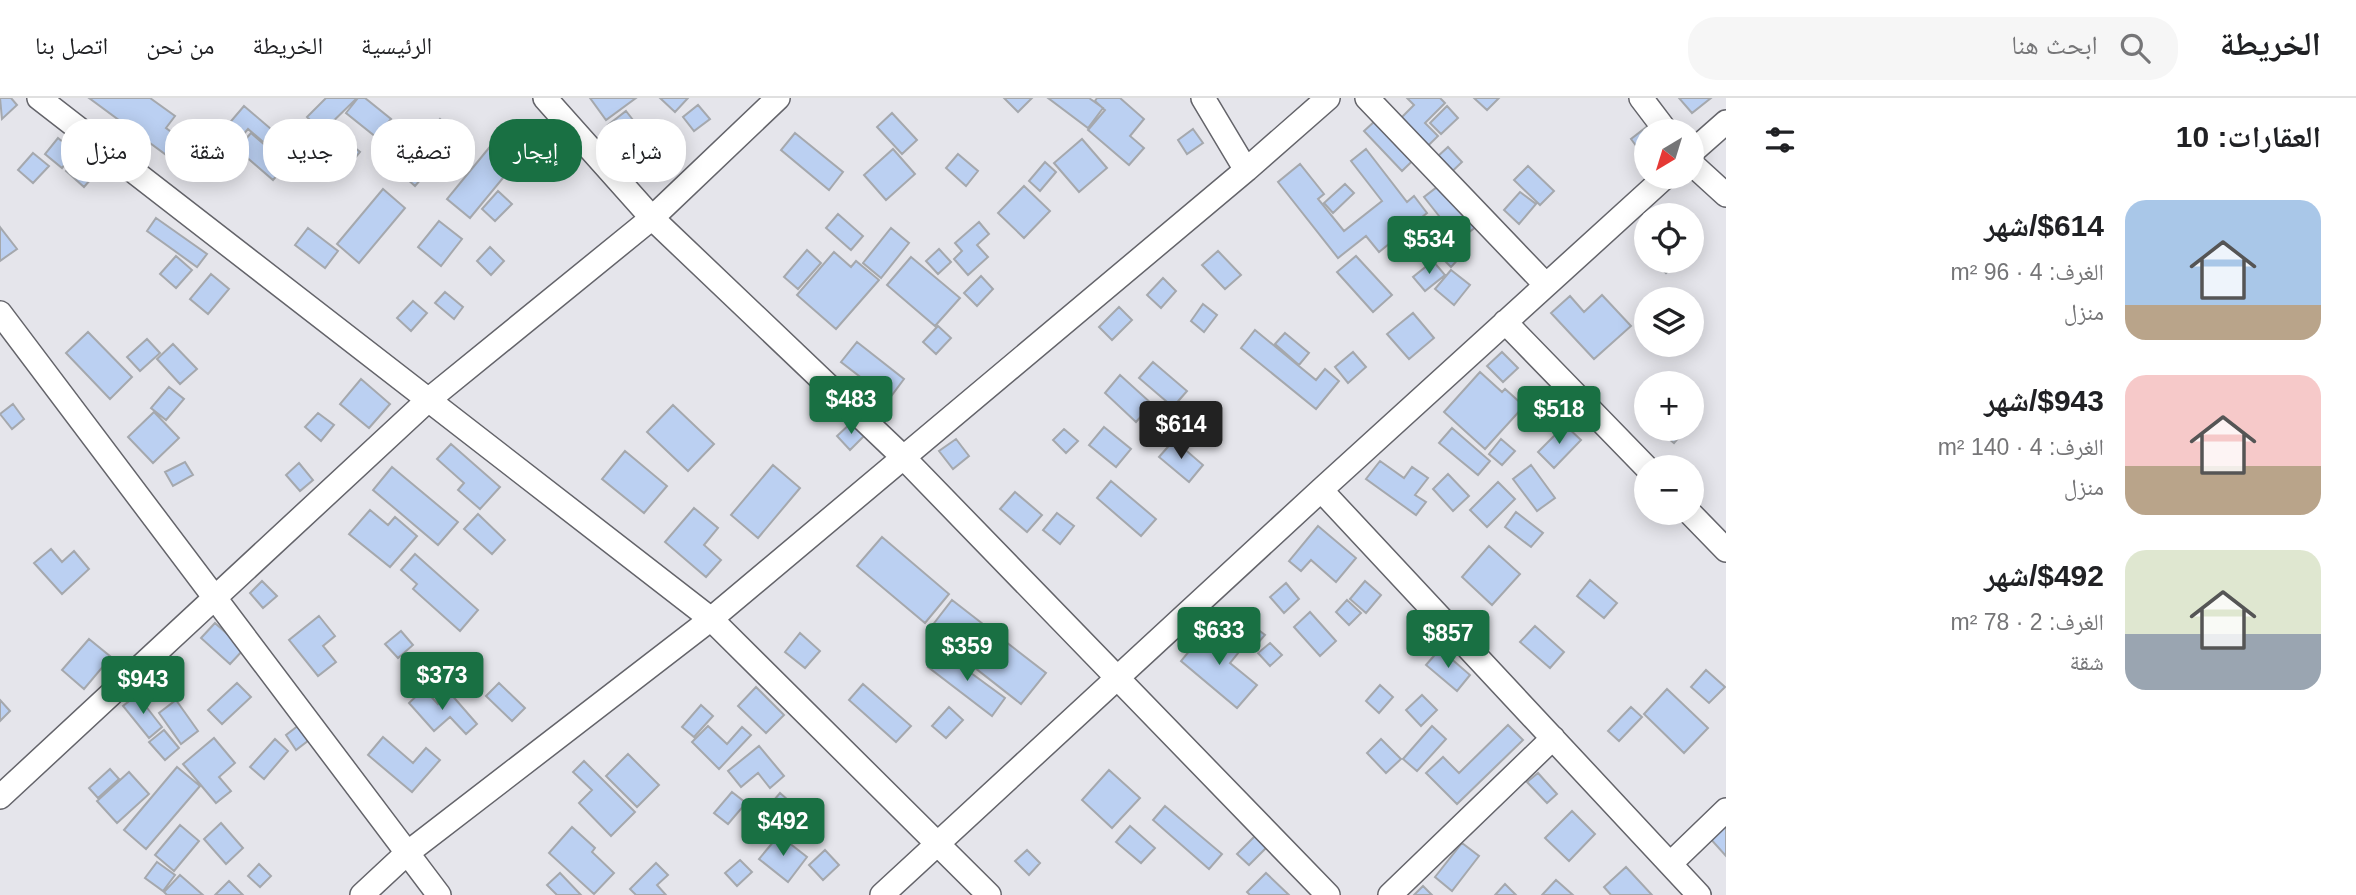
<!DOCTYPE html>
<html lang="ar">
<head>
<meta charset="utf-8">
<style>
  body { margin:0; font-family:Arial,"Noto Naskh Arabic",sans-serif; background:#f6f6f6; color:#202124; direction:rtl; height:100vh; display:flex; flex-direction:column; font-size:26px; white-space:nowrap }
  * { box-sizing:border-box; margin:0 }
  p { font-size:23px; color:#757577 }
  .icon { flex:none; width:38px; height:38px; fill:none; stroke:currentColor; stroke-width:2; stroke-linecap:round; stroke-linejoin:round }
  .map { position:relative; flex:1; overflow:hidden; direction:ltr }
  .panel { display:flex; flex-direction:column; background:#fff; width:630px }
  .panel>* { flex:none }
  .top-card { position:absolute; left:21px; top:21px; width:665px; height:63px; direction:rtl; display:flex; gap:14px }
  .needle { width:46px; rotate:218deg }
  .controls { position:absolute; left:1634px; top:21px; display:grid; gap:14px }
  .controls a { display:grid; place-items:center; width:70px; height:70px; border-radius:50%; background:#fff; box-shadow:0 4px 18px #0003; font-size:35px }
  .price { position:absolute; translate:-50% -60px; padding:0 16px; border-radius:7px; background:#197043; color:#fff; font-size:23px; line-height:46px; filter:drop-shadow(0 2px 4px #0008) }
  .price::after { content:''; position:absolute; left:50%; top:42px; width:21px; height:16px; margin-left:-10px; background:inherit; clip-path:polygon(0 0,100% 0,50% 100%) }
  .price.on { background:#222; color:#fff }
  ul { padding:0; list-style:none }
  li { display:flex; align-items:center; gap:21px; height:175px; padding:0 35px }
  li span { display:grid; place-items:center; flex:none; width:196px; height:140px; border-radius:21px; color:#555 }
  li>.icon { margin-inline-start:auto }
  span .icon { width:84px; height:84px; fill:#fffc; stroke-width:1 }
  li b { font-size:30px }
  h2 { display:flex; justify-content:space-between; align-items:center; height:84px; padding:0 35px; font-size:30px }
  .tag { padding:0 24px; border-radius:28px; background:#fff; box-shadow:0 4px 18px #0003; font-size:24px; line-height:63px }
  .tag.on { background:#197043; color:#fff }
  header { display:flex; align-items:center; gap:42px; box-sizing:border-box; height:98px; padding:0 35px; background:#fff; border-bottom:2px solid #e0e0e0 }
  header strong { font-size:33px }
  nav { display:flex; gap:38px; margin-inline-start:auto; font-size:24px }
  .search { width:490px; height:63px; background:#f6f6f6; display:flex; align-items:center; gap:18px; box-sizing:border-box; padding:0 24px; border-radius:28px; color:#757577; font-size:26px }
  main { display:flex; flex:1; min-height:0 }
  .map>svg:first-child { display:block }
  .building { fill:#bbd0f2; stroke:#a5a8ad; stroke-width:2 }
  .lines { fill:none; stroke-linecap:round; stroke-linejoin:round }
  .minor-casing { stroke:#64646a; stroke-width:26 }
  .minor { stroke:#fff; stroke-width:23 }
</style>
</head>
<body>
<header>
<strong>الخريطة</strong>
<div class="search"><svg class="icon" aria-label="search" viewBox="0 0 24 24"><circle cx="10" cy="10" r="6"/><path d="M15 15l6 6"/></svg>ابحث هنا</div>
<nav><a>الرئيسية</a><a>الخريطة</a><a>من نحن</a><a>اتصل بنا</a></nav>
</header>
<main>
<section class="panel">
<h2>العقارات: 10<svg class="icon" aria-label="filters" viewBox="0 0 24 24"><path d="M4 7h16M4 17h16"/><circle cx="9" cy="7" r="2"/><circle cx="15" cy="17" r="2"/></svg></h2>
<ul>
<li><span style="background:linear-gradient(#a9c7e8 75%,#b9a48a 0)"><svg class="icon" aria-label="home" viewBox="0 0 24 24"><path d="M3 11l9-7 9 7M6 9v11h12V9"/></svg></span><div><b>$614/شهر</b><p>الغرف: 4 · 96 m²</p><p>منزل</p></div></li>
<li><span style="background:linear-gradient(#f6c9c9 65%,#b9a48a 0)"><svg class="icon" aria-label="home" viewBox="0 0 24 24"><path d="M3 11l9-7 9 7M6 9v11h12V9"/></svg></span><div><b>$943/شهر</b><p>الغرف: 4 · 140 m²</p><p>منزل</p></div></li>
<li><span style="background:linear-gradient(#dfe7d0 60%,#9aa5b1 0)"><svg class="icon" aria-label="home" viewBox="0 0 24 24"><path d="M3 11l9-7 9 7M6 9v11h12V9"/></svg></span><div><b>$492/شهر</b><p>الغرف: 2 · 78 m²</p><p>شقة</p></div></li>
</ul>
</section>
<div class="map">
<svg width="1726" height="797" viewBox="0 0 1726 797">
  <rect width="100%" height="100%" fill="#e5e5eb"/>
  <path class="building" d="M0,0H11L17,7L2,21Z
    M89,0H150L175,18L166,30L182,42L169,59Z
    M326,0H357L322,34L307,19Z
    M358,0H365L391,21L376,39L346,15Z
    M590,0H636L606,22Z
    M660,0H688L675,14Z
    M1004,0H1032L1018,14Z
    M1048,0H1089L1103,10L1088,30Z
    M1097,0H1120L1144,21L1130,38L1144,50L1129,67L1088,32L1105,12L1095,3Z
    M1407,0H1440L1445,5L1425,25L1438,38L1402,73L1364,33L1375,23L1386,35L1414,7Z
    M1474,0H1499L1487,12Z
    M1679,0H1711L1692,15Z
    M698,7L710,21L694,33L683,19Z
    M244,8L313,67L303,78L248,31L217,67L203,56Z
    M1447,8L1458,20L1441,36L1430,25Z
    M626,13L651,45L634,59L608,27Z
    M892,15L917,42L902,56L877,29Z
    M440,21L459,37L415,88L397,72Z
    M1649,27L1654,33H1647V55L1643,57L1631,41Z
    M1193,31L1203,45L1187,56L1178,42Z
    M251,35L287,66L273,82L237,51Z
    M795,35L843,74L829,92L781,52Z
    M58,40L75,54L62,70L45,56Z
    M344,41L360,54L342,76L326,63Z
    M1082,41L1107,70L1079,94L1054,65Z
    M493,45L516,64L470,120L447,101Z
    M1448,49L1462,64L1440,85L1426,69Z
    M893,51L915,76L886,102L864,77Z
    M1366,51L1407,104L1414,98L1427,115L1379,154L1366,138L1338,160L1278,84L1300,66L1324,96L1318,101L1344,133L1382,103L1351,63Z
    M33,55L49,68L33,85L18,72Z
    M958,56L978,73L966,88L946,70Z
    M80,58L97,74L84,89L66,73Z
    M1045,64L1056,74L1040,93L1029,83Z
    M1528,68L1554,93L1540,107L1514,82Z
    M1345,86L1354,95L1333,115L1324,105Z
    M1441,86L1476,129L1458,142L1424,99Z
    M1024,88L1050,113L1024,140L998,115Z
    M383,91L405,110L359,165L337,146Z
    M498,93L512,106L495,123L482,111Z
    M1520,94L1536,106L1519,126L1504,112Z
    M838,116L863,138L851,152L826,130Z
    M156,120L207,156L197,169L147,133Z
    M439,123L462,141L441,168L418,149Z
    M979,124L989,136L977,147L988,159L968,177L954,161L962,153L955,145Z
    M0,129L17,151L0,163Z
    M308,130L338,153L325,170L295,147Z
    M891,130L909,145L881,180L863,165Z
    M1443,138L1463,156L1451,169L1431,149Z
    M490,149L504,163L491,177L477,163Z
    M939,151L951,164L938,176L926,163Z
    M807,152L821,165L798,191L784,179Z
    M1218,153L1241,177L1225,191L1202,167Z
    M834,154L851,169L856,163L879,182L836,231L797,197Z
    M176,158L192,172L176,190L160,176Z
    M1356,158L1392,197L1373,214L1337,174Z
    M911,159L960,200L935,228L887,187Z
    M1433,163L1445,177L1425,193L1413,179Z
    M1654,163H1679L1666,175Z
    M1451,172L1470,187L1454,207L1435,191Z
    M211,176L229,191L208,216L190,201Z
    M981,178L993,191L977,208L964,195Z
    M1163,180L1176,193L1161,210L1147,197Z
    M445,194L463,209L454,221L435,205Z
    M1602,197L1631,228L1594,261L1551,215L1570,198L1584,214Z
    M413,203L427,215L411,233L397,220Z
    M1203,206L1217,217L1204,234L1191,223Z
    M1119,209L1132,222L1112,242L1099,229Z
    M1413,215L1434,240L1409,261L1387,236Z
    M938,228L951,240L936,256L923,244Z
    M1255,232L1316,282L1325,271L1339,283L1316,311L1241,250Z
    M88,234L132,279L110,301L66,255Z
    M1285,235L1309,255L1299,267L1275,246Z
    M147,241L160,255L140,273L127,259Z
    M857,244L904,281L889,301L841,264Z
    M173,246L197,271L180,286L157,261Z
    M1353,254L1366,269L1348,285L1335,269Z
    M1502,254L1518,270L1503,284L1487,268Z
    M1153,264L1187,293L1173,309L1139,280Z
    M1480,274L1502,294L1505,291L1524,308L1485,351L1444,314Z
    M1120,277L1152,306L1136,324L1105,295Z
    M361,281L390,306L369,330L340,306Z
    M169,289L184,301L166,322L151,310Z
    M13,306L24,321L12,331L0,316Z
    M673,307L714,346L688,373L647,334Z
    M154,314L179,340L153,365L128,339Z
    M318,315L334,327L321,343L305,329Z
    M852,324L865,337L850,352L837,338Z
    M1565,327L1581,342L1554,370L1538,354Z
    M1104,329L1131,351L1116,369L1089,347Z
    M1452,330L1490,363L1478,377L1439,345Z
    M1064,331L1078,343L1066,355L1053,342Z
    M1657,331H1686L1674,345Z
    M956,341L969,358L953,371L939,353Z
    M1501,341L1515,353L1502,367L1489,356Z
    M1174,342L1203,367L1189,384L1159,359Z
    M451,346L500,389L480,411L458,392L464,385L437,361Z
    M625,353L667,388L644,415L602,381Z
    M1380,363L1404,380L1412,369L1428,380L1415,397L1426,404L1416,417L1366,381Z
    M185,364L193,377L173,388L165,374Z
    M299,365L313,382L300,393L286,377Z
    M773,367L800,390L758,440L731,417Z
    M1531,367L1555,400L1537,413L1513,381Z
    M392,369L458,424L438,447L373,392Z
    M1448,376L1469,398L1453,413L1433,391Z
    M1111,383L1156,421L1141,438L1097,400Z
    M1498,384L1515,401L1487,429L1470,412Z
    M1015,394L1042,417L1027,434L1000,411Z
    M694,410L718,430L704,447L721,462L706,479L665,444Z
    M370,412L388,427L395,419L417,438L390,469L349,436Z
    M1516,414L1543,435L1531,449L1505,429Z
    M1057,415L1074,428L1060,446L1043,432Z
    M478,416L505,442L492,456L464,431Z
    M1318,428L1356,460L1336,484L1311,462L1301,473L1289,463Z
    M882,439L949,496L925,525L857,468Z
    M1489,448L1520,476L1492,507L1462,479Z
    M51,451L62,464L74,453L89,471L62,496L34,465Z
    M415,456L478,512L460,533L413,491L417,486L401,472Z
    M1590,482L1617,505L1604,520L1577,498Z
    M262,483L277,498L263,510L250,495Z
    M1365,483L1381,497L1366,515L1350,501Z
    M1286,485L1299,501L1284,515L1270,499Z
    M952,502L1046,575L1021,606L928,533Z
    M1347,502L1361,515L1349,527L1336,514Z
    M1310,514L1336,543L1320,558L1294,529Z
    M319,518L335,538L323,548L336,564L318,578L289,542Z
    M215,525L244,551L230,566L201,540Z
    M1252,527L1265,537L1251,553L1238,544Z
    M1535,528L1564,554L1550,570L1520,544Z
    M1209,529L1239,554L1230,565L1257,587L1237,610L1181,563Z
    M401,533L413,547L398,560L385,546Z
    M800,535L820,553L805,570L785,554Z
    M89,541L111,559L84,591L62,572Z
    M1270,545L1282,557L1270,568L1258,555Z
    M1440,551L1470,577L1457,593L1426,567Z
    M941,553L1005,600L992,618L928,569Z
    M1706,572L1725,589L1709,605L1691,589Z
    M237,585L251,599L222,626L208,612Z
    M499,585L525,610L512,623L486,598Z
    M863,586L911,628L896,644L849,602Z
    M1380,587L1393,599L1379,615L1366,603Z
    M756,589L784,617L766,635L738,608Z
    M424,591L438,606L450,595L477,626L466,636L450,619L434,633L409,605Z
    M1667,591L1708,630L1684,655L1644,616Z
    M137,597L162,629L149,640L123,608Z
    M1422,597L1437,612L1421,628L1406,612Z
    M0,602L10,613L0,623Z
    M176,602L198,633L181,646L159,615Z
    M701,607L713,618L694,639L682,629Z
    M949,609L963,622L946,640L932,628Z
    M1631,609L1642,619L1619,643L1608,633Z
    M303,624L313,639L296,652L286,637Z
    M1508,627L1523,642L1457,706L1426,675L1443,659L1459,675Z
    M708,628L727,646L742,629L751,637L719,671L692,644Z
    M1432,628L1446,641L1417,673L1403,661Z
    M164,632L179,650L165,662L149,644Z
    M383,639L413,665L426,650L440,662L412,694L368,657Z
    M214,640L235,665L219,679L231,693L216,705L183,666Z
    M275,641L288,653L264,681L250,669Z
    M1381,641L1401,661L1386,675L1367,655Z
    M759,648L784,678L770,690L758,675L741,689L728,673Z
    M628,656L659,687L637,709L606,678Z
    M584,663L635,714L611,738L579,705L592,692L573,674Z
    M177,669L200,688L146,751L124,732Z
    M110,671L119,681L98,700L89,690Z
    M1109,672L1140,700L1112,730L1082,702Z
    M129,674L149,696L117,725L97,703Z
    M1538,675L1557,696L1547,705L1527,684Z
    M732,694L746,705L728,726L714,715Z
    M780,695L812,723L796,742L764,714Z
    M1165,708L1222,756L1209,771L1153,722Z
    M1572,713L1595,736L1569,763L1545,740Z
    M1726,723V758L1708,738Z
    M221,725L243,750L226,766L204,741Z
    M180,727L199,743L174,773L155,757Z
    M1130,728L1155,750L1141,765L1116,744Z
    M572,729L595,750L592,754L614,775L594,796L549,755Z
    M1258,735L1270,746L1249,767L1237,756Z
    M779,737L807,759L788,784L759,761Z
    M1462,745L1479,758L1452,793L1435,779Z
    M825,752L839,767L823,782L809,767Z
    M1027,752L1040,765L1029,777L1015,763Z
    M740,762L752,774L737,788L725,775Z
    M157,764L175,777L163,793L145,780Z
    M656,765L668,777L657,787L666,797H636L630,791Z
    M259,766L271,778L260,789L248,778Z
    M1626,769L1652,797H1611L1604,789Z
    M560,775L581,797H557L547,787Z
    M1266,775L1289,797H1250L1247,794Z
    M180,777L203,797H167L164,794Z
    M1556,782L1573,797H1542Z
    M229,783L243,797H215Z
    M1505,786L1516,797H1495Z
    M1423,788L1432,797H1414Z"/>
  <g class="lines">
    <g class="minor-casing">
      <path id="minor" d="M39,0L711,521L989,797
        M545,0L652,120L903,359L1328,797
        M1203,0L1246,72
        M1367,0L1546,187
        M1641,0L1666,33
        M1692,54L1726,24
        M1692,66L1726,97
        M0,215L439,797
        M1505,224L1647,370
        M1321,392L1699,797
        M1690,415L1726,452
        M0,699L427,303L652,120L778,0
        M1670,766L1726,712
        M362,797L406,756L711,521L1246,72L1328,0
        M882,797L1321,392L1665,79
        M1390,797L1553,640"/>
    </g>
    <use href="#minor" class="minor"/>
  </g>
</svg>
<div class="controls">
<a><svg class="needle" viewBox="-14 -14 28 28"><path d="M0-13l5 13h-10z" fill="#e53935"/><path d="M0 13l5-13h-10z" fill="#757577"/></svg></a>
<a><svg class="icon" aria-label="locate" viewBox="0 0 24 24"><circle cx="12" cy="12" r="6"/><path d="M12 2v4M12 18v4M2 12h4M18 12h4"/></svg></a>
<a><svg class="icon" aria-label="layers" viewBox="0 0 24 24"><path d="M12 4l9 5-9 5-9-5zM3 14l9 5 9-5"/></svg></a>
<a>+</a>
<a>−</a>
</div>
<b class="price" style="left:1429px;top:178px">$534</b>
<b class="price" style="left:851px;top:338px">$483</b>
<b class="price" style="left:1559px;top:348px">$518</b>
<b class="price on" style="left:1181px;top:363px">$614</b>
<b class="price" style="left:1219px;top:569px">$633</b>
<b class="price" style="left:1448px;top:572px">$857</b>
<b class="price" style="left:967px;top:585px">$359</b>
<b class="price" style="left:442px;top:614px">$373</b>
<b class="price" style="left:143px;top:618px">$943</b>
<b class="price" style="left:783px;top:760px">$492</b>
<div class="top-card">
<a class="tag">شراء</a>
<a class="tag on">إيجار</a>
<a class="tag">تصفية</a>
<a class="tag">جديد</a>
<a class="tag">شقة</a>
<a class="tag">منزل</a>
</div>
</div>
</main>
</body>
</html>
